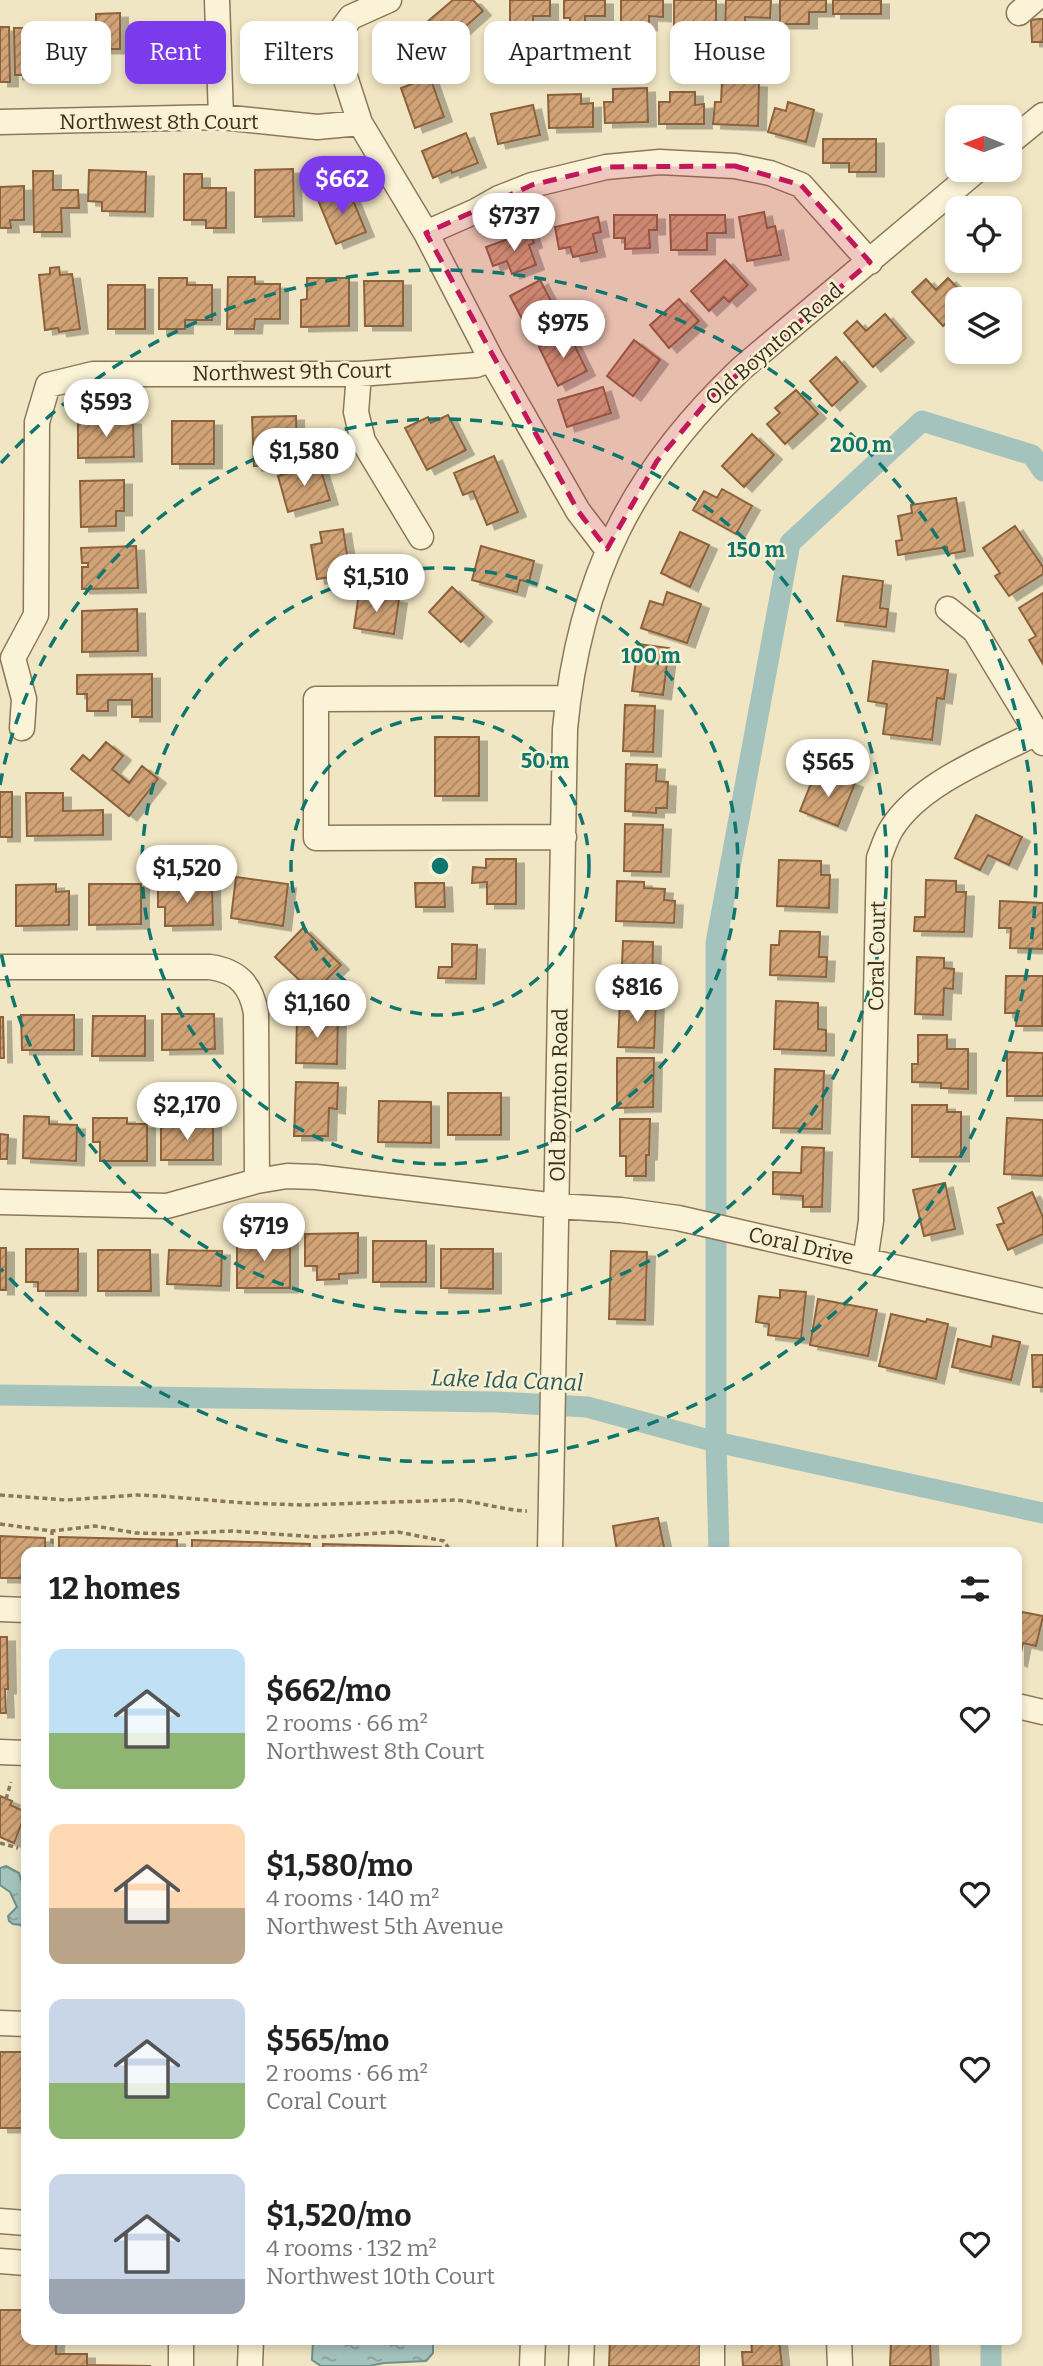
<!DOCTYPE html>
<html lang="en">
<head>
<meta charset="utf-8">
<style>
  body { margin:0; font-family:Bitter,serif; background:#f6f6f6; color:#222; height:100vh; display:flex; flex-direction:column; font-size:26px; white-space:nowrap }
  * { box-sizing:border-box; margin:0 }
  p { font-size:23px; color:#767676 }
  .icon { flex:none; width:38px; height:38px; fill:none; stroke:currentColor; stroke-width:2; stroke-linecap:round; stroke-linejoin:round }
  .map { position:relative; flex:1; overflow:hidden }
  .drawer { position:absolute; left:21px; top:1547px; width:1001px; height:798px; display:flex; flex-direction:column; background:#fff; border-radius:14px; box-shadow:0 4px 10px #0003 }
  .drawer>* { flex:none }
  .top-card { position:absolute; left:21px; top:21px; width:1001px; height:63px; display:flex; gap:14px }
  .needle { width:46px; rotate:271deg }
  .buttons { position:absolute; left:945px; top:105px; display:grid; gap:14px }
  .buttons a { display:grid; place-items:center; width:77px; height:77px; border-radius:14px; background:#fff; box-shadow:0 4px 10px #0003; font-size:35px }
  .price { position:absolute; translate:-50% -60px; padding:0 16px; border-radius:24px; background:#fff; color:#222; font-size:23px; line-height:46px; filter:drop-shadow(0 2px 4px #0008) }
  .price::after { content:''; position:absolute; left:50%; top:42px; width:21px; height:16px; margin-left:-10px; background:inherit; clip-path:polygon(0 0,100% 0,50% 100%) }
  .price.current { background:#7c3aed; color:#fff }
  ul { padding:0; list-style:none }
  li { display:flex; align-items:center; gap:21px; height:175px; padding:0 28px }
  li span { display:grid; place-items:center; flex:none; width:196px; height:140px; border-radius:14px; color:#555 }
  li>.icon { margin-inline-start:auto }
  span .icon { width:84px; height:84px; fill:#fffc; stroke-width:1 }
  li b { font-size:30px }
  h2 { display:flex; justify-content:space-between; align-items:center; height:84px; padding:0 28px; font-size:30px }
  .pill { padding:0 24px; border-radius:14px; background:#fff; box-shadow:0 4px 10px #0003; font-size:24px; line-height:63px }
  .pill.current { background:#7c3aed; color:#fff }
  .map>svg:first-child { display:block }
  .water { fill:url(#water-ripples); stroke:#6b928b; stroke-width:2 }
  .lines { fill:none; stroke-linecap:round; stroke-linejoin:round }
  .canal { stroke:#a5c3bd; stroke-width:21 }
  .building { fill:url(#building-hatch); stroke:#8c623d; stroke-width:2; filter:url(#shadow) }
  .minor-casing { stroke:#8c7858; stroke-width:27 }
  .path { stroke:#8c7858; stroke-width:3.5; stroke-dasharray:5 3.5; stroke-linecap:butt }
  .minor { stroke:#fbf3d7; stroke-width:24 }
  .marked { fill:#c2185b; fill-opacity:0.2; stroke:#c2185b; stroke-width:5; stroke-dasharray:14 9; stroke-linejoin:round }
  .ring { fill:none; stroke:#0f766e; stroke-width:3.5; stroke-dasharray:12 9 }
  .labels { text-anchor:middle; stroke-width:5; stroke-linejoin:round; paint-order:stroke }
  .street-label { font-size:21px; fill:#3b2e1d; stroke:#f7f0d3 }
  .water-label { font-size:23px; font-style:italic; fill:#2c5b5b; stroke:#f7f0d3 }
  .centre { fill:#0f766e; stroke:#f7f0d3; stroke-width:3.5 }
  .ring-label { font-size:21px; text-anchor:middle; font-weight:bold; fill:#0f766e; stroke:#f7f0d3; stroke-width:5; stroke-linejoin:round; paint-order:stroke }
</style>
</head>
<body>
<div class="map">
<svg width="1043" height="2366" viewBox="0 0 1043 2366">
  <defs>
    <pattern id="water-ripples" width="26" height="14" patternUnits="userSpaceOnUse" patternTransform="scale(1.75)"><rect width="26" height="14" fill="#a5c3bd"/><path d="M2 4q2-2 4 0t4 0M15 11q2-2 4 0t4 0" fill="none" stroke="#889f99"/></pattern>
    <pattern id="building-hatch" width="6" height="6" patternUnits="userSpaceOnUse" patternTransform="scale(1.75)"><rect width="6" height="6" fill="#d1a376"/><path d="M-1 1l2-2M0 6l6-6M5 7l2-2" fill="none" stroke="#ab8560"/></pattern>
    <filter id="shadow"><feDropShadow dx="8" dy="4.5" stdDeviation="0" flood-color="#0004"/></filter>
  </defs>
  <rect width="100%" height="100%" fill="#f1e6c3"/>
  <path class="water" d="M6,1866L19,1873L26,1895V1936L21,1925L13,1924L9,1921L8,1916L17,1907L10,1892L0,1885V1868Z
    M313,2340H433V2353L426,2361L384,2363L369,2366H321L312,2360Z"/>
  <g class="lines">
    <path class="canal" d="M0,1395L497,1402L587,1407L716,1442L1043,1513
      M719,1552L716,1442V943L790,543L922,421L1032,455L1043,471
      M991,2340V2366"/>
  </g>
  <path class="building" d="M453,0H473L483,11L447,43L428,21Z
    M510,0H550V16H533V27H510Z
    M564,0H605V16H585V33H570V18H564Z
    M621,0H663V17L649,16V26H621Z
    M674,0H716V34H674Z
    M726,0H771L770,18L745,17V31L725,30Z
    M780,0H826V12H809V24H780Z
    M833,0H881V14H833Z
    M120,13V49H96V14Z
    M1039,19H1043V42H1032L1031,20Z
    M141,22L177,23L175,68H155L156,54H140Z
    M0,27H9L10,82H0Z
    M14,28H63V75H15Z
    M254,45H302V78H274V71H254Z
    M430,77L444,117L415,128L401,88Z
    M722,82L759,83L758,126L713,124L715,102H721Z
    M647,88L648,122L605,123L604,102H613V89Z
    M670,92H695V105L704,104V124H659V102H670Z
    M581,94V104L593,103V127L549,128L548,95Z
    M788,102L814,110L806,142L768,132L775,108L786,111Z
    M533,105L540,135L498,144L491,114Z
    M466,133L478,163L452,173L451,170L433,178L422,151Z
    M823,139H876V172H849V163H823Z
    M293,169L294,216L255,217V170Z
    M89,170L146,172L145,212L102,211V202L88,201Z
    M33,171H53V190H78L79,208H61L62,232H34Z
    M184,174H202V188H226V228H206V220H184Z
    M24,186V220H10L11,228H0V187Z
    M348,188L366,232L336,244L318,200Z
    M764,212L767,228L775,226L781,255L747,261L739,217Z
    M614,215H657V230H649L650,248L625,249V238H614Z
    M670,215H725L726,233H707V250H671Z
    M598,217L601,232L593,234L597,252L573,257L570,247L559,249L555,227Z
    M530,231L534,243L529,245L536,265L512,274L507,261L493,266L486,247Z
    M725,260L748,285L729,302L724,297L709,311L691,291Z
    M59,267L60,275L72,274L80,329L59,332L58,328L45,330L39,275L50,274V268Z
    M228,277H255V284H280V319H255L254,329H227Z
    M159,278H187V285H212V320H185V329H159Z
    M307,278H349V326L301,327V300L307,299Z
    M948,278L968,299H957V312L943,326L912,292L926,279L936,290Z
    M540,280L561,320L531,336L510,296Z
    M364,281H403V326H365Z
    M108,285H145V329H108Z
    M679,299L699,321L669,348L650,325Z
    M885,314L906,338L873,367L844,333L857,321L866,331Z
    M558,337L562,345L572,340L587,371L558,386L539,347Z
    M634,340L660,360L633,396L607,376Z
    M836,357L858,382L832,406L810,381Z
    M603,387L611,413L567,427L558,400Z
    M796,390L818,414L785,444L767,424L780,413L775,408Z
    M448,415L466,450L427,470L405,428L428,417L431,423Z
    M296,416L297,453H275V465L254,466L252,417Z
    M78,420H133L134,457L78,458Z
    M172,421H214V464H172Z
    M752,434L774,455L744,487L722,466Z
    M494,456L518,512L487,525L473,491L463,495L454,473Z
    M319,464L330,500L288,512L278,476Z
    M124,480V511H116V526L81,527L80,481Z
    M722,489L752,506L736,534L693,510L704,491L717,498Z
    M956,498L965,551L948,554L947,547L898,555L896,541L902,540L898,516L912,513L911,505Z
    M1015,526L1043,567V574L1009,596L995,576L1000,573L983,548Z
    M343,529L350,574L317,579L311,545L322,543L320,532Z
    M680,532L709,545L690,587L661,573Z
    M136,546L138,588L82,589V567H88V563H82L81,548Z
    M481,546L534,561L529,582L520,580L517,592L472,580Z
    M843,576L883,581L880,608L888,609L886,627L837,621Z
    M452,587L484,617L461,642L429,612Z
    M667,592L701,604L687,643L641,628L650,601L663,605Z
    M359,593L399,599L394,634L354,628Z
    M1043,593V664L1029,640L1036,636L1019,608Z
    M137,609L138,651L82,652V611Z
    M638,644L669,648L663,695L632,691Z
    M873,661L948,670L944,699L937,698L932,740L883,734L887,704L868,701Z
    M152,674V717H132V700H108V711H87V694H77V675Z
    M625,705L655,706L653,752L623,751Z
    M435,737H479V796H435Z
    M106,742L123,756L112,769L129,783L142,766L158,779L129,816L71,769L83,755L90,761Z
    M626,764L657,765L656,781L668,782L667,808H656V813L625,811Z
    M830,773L855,783L838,826L800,811L814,776L827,781Z
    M0,792H12V837H0Z
    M26,793H63V811L103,810V835L27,836Z
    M976,815L1022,837L1009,865L988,855L980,870L955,858Z
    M625,824L663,825L661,872L624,871Z
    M486,859H516V904H487V882L472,883L473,867L486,868Z
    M779,860L821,861V875H830L829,908L777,906Z
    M236,877L288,884L283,926L231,918Z
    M926,880L956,881V892H966L964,932L914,931L915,917H925Z
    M617,881L644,882V888L665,889L664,900L675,901L674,923L616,921Z
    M415,883H444L445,907H416Z
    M56,884V892L69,891V925L16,926V885Z
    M89,884H141V924L89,925Z
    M212,885L213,925L165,926V907H158V886Z
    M1000,901L1043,903V949L1010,948L1011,928H999Z
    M303,928L341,965L313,993L275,957Z
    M780,931L820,932L819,957H827L826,977L770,975L771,945H779Z
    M623,941L653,942L652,989L621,988Z
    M452,944L477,945L476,979L438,978L439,967H452Z
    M917,957L944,958V968L954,969L953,989L944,988L943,1015L915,1014Z
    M1006,976H1043L1042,1026H1016L1017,1013H1005Z
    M620,999L656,1000L654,1048L618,1047Z
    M776,1001L818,1003V1029L826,1030V1051L774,1049Z
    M162,1014H214L215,1049L162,1050Z
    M21,1015H74V1050H22Z
    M297,1015L338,1017L337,1064L296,1063Z
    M93,1016H145V1056H92Z
    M0,1017H3L4,1058H0Z
    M918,1035H947V1049H968V1089L941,1088V1083L912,1082V1064H918Z
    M1007,1052L1043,1053V1096H1007Z
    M617,1058H654L653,1107L617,1108Z
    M775,1069L824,1071L822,1129L773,1128Z
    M296,1082L338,1083L337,1109L329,1108L328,1136H294Z
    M448,1093H501V1135H448Z
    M379,1101L431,1102V1143L378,1142Z
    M912,1105H947V1112H961V1157H912Z
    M24,1116L49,1117V1124L77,1125L76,1161L23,1158Z
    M93,1118H127V1124H147V1161H100V1142H93Z
    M1007,1118L1043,1120V1176L1004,1174Z
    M620,1119H650L649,1155H646V1176H626V1156H620Z
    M161,1123H213V1160H161Z
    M0,1134L8,1135L7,1159H0Z
    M802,1147L824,1148L822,1207H803V1196L773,1194V1172L801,1173Z
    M945,1183L955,1229L924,1236L913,1190Z
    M1032,1192L1043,1217V1234L1008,1250L997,1225L1004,1223L998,1208Z
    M358,1233V1273L339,1274V1279L317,1280V1266H305V1234Z
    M237,1238H290V1288H237Z
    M373,1241H426V1282H373Z
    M0,1248H6V1290H0Z
    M26,1249H78V1291H38V1282H26Z
    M441,1249H493V1289L441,1288Z
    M98,1250H150L151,1291H98Z
    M169,1250L222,1251L221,1286L167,1284Z
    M611,1251L647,1252L645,1320L609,1319Z
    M780,1290L806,1292L801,1339L768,1335L769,1324L756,1322L759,1296L780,1298Z
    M818,1299L877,1310L868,1356L810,1345Z
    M891,1314L926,1322L927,1319L948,1324L936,1379L879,1366Z
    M993,1336L1020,1342L1011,1380L952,1367L958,1339L991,1347Z
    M1032,1355H1043V1387H1033Z
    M658,1518L665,1552L617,1551L613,1526Z
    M0,1536L45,1538V1552H26V1578H0Z
    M59,1537L177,1540V1552H59Z
    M192,1540L310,1544L309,1552H192Z
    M323,1544L441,1547V1552H323Z
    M1017,1611L1043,1616L1036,1646L1023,1643L1019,1662L1017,1661Z
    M0,1637H7L8,1689H5L6,1713H0Z
    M0,1796L12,1801L10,1805L26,1812L14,1843L0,1837Z
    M0,2052H26V2128H0Z
    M0,2310H26V2340H56V2354H87V2365L151,2366H0Z
    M670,2340H703V2366H609L610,2341L670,2342Z
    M751,2340H779L782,2366H743L742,2352H752Z
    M930,2340L931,2366H890L891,2342Z"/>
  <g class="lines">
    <g class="minor-casing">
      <path id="minor" d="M217,0L221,117
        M389,0L351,17L342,29L338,42V55L360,123L426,233L491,359L578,511L607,549
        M1019,13L1034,0
        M0,122L221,117L317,127L360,123
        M1010,142L1043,115
        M426,233L476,211L499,198L532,185L606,167L660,162L735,166L770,173L801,185L870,262
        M359,374L356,412L363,441L421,537
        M948,609L975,631L1043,743
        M13,658L36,615L37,422L48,385L93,374H359L476,365L491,359
        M13,658L24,699L22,728
        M564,837L316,838V699L568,698
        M0,967H210C238,971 251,985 256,1013L257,1181
        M0,1202L167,1206L257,1181L287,1176L316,1177L557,1206L621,1210L678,1218L1043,1301
        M865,1261L871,1221L879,858C883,848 886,837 892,828C920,783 990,757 1036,733
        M550,1552L565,729C579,578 632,472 742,368L977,170
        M0,1609L26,1610
        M1017,1706L1043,1712
        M0,1752L26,1753
        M0,2023L26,2024
        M0,2221L26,2223
        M0,2261L26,2263
        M839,2340L840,2366
        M181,2366V2340
        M250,2366L251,2340
        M532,2366L533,2340
        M581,2366L582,2340
        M712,2366V2340"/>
    </g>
    <path class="path" d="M0,1495L66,1500L137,1495L160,1496L245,1503L303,1505L456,1500C480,1502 503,1510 527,1511
      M0,1524L52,1531L95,1526L136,1533L170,1534L232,1531L317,1537L398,1532L444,1541L451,1552
      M52,1552V1531
      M6,1799L11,1782
      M0,1843L18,1848
      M630,2341V2340"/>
    <use href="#minor" class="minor"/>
  </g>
  <path class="marked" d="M735,166L801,185L870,262L710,398L657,461L607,549L578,511L426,233L532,185L606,167Z"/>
  <g class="ring">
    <circle cx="440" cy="866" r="149"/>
    <circle cx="440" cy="866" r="298"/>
    <path d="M0 785A447 447 0 1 1 0 947"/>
    <path d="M1 463A596 596 0 1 1 1 1269"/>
  </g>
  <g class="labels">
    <g class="street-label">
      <text x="159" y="129">Northwest 8th Court</text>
      <text transform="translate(774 344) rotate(-41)" y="7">Old Boynton Road</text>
      <text transform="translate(292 372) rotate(-1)" y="7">Northwest 9th Court</text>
      <text transform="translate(877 956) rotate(-89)" y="7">Coral Court</text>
      <text transform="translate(559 1095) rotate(-89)" y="7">Old Boynton Road</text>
      <text transform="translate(801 1246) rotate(13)" y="7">Coral Drive</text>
    </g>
    <g class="water-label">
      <text transform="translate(507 1380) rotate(2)" y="8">Lake Ida Canal</text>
    </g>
  </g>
  <circle cx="440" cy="866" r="10" class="centre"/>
  <g class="ring-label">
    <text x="861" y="452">200 m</text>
    <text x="756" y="557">150 m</text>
    <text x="651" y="663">100 m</text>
    <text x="545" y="768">50 m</text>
  </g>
</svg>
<div class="buttons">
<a><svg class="needle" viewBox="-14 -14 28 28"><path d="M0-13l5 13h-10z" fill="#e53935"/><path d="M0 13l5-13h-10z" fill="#767676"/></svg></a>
<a><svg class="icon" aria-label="locate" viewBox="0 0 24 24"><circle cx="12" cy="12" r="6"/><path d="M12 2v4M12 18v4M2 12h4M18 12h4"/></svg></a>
<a><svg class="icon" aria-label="layers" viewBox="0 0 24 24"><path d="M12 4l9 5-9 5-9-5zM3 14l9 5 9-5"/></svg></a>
</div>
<b class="price current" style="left:342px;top:216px">$662</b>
<b class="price" style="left:514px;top:253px">$737</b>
<b class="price" style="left:563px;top:360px">$975</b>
<b class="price" style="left:106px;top:439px">$593</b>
<b class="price" style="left:304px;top:488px">$1,580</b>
<b class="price" style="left:376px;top:614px">$1,510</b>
<b class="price" style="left:828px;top:799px">$565</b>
<b class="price" style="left:187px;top:905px">$1,520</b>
<b class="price" style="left:637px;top:1024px">$816</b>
<b class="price" style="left:317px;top:1040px">$1,160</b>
<b class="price" style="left:187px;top:1142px">$2,170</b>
<b class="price" style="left:264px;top:1263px">$719</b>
<div class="top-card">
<a class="pill">Buy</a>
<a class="pill current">Rent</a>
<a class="pill">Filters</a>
<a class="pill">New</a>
<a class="pill">Apartment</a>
<a class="pill">House</a>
</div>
<section class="drawer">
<h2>12 homes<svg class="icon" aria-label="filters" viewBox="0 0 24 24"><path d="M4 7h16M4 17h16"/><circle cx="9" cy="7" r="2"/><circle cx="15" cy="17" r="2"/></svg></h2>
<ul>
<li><span style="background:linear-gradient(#bfe0f5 60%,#8fb573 0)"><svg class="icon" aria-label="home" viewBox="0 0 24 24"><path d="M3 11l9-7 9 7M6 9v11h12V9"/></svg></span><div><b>$662/mo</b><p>2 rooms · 66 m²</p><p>Northwest 8th Court</p></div><svg class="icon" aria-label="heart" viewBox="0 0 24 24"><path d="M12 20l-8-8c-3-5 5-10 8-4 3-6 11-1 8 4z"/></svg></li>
<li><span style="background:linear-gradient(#ffd9b3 60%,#b9a48a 0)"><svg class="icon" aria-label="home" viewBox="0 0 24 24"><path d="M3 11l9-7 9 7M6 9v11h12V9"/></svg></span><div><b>$1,580/mo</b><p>4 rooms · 140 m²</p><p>Northwest 5th Avenue</p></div><svg class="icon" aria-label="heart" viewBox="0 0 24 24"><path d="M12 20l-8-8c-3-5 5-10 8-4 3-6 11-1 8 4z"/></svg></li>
<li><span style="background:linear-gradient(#c9d6e8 60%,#8fb573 0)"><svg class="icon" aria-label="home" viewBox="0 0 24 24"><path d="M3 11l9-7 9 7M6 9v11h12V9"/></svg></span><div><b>$565/mo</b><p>2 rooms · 66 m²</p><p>Coral Court</p></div><svg class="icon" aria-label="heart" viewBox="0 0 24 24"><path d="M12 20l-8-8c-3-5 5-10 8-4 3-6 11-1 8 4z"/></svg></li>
<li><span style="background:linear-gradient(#c9d6e8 75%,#9aa5b1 0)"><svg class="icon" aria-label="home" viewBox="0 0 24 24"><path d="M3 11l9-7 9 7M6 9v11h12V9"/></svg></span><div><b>$1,520/mo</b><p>4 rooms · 132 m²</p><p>Northwest 10th Court</p></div><svg class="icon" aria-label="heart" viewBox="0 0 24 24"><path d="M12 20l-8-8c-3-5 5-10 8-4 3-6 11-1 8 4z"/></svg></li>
</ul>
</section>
</div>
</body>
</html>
